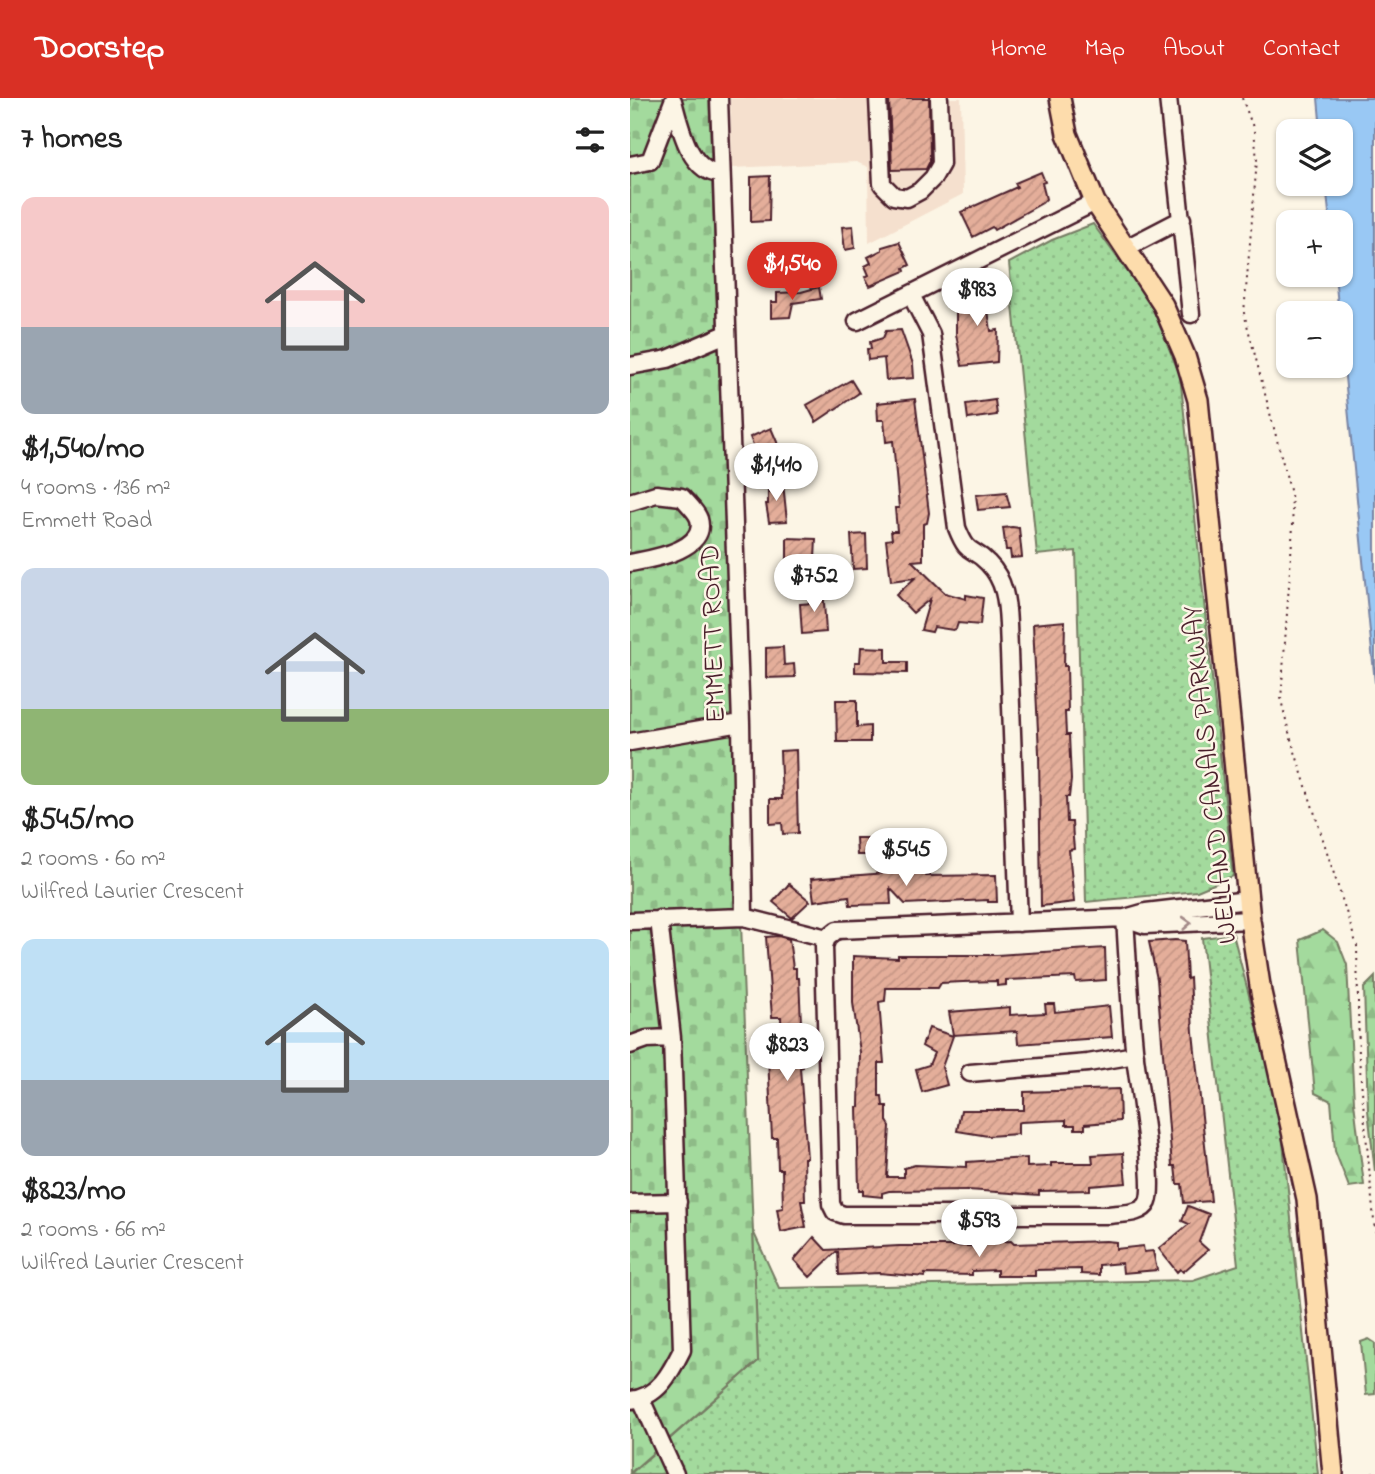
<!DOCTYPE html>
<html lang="en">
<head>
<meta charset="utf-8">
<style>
  body { margin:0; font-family:"Indie Flower",sans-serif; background:#f2f2f2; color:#222; height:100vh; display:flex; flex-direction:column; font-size:26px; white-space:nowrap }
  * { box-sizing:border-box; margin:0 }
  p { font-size:23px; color:#767676 }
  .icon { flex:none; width:38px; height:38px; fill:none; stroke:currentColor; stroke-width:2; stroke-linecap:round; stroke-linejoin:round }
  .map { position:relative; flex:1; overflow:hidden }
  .drawer { display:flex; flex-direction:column; background:#fff; width:630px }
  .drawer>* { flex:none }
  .fabs { position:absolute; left:646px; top:21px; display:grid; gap:14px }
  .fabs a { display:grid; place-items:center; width:77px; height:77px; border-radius:14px; background:#fff; box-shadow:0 2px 5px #0004; font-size:35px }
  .price { position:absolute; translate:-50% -60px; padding:0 16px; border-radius:24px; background:#fff; color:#222; font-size:23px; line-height:46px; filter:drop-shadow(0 2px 4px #0008) }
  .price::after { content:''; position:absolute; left:50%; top:42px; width:21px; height:16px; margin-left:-10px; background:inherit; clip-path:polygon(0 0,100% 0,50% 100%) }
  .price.current { background:#d93025; color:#fff }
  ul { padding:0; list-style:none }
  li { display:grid; align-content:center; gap:14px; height:371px; padding:0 21px }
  li span { display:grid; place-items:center; height:217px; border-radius:14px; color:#555 }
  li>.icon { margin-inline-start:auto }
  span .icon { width:126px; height:126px; fill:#fffc; stroke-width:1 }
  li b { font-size:30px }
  h2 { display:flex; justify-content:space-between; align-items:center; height:84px; padding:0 21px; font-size:30px }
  header { display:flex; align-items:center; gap:42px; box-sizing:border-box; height:98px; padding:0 35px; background:#d93025; color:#fff }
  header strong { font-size:33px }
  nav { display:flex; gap:38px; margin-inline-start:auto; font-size:24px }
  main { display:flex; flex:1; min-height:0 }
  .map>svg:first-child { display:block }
  .built { fill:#f5e0ce }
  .grass { fill:url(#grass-dots); stroke:#767c64; stroke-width:2 }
  .forest { fill:url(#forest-firs); stroke:#767c64; stroke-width:2 }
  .cemetery { fill:url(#cemetery-stones); stroke:#767c64; stroke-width:2 }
  .park { fill:#a3da9d; stroke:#767c64; stroke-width:2 }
  .water { fill:#99c8f4; stroke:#7984a4; stroke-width:2 }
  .building { fill:url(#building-hatch); stroke:#4a1f2b; stroke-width:2 }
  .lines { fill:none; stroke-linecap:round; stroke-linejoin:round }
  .minor-casing { stroke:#4a1f2b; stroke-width:21 }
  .major-casing { stroke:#4a1f2b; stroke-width:24 }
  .path { stroke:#4a1f2b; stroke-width:2; stroke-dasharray:2 5; stroke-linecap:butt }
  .minor { stroke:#fcf5e5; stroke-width:16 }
  .major { stroke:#fddcac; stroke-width:19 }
  .oneway { stroke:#a38a88 }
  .labels { text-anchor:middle; stroke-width:5; stroke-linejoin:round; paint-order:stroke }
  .street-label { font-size:28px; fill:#4a1f2b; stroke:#fcf5e5 }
</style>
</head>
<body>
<header>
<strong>Doorstep</strong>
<nav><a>Home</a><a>Map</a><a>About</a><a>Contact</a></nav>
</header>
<main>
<section class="drawer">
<h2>7 homes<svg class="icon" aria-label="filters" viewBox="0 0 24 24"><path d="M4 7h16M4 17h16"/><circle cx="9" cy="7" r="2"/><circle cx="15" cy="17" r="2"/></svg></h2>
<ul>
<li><span style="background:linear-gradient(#f6c9c9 60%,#9aa5b1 0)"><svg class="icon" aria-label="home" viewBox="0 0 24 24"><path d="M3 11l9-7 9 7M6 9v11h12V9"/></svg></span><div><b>$1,540/mo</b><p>4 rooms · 136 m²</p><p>Emmett Road</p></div></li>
<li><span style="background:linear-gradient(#c9d6e8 65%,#8fb573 0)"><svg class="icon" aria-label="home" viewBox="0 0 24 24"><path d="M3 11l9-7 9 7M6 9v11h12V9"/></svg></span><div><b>$545/mo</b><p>2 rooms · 60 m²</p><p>Wilfred Laurier Crescent</p></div></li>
<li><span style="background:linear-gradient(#bfe0f5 65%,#9aa5b1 0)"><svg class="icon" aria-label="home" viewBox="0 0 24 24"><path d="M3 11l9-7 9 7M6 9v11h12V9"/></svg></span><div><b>$823/mo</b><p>2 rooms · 66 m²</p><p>Wilfred Laurier Crescent</p></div></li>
</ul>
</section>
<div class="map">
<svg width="745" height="1376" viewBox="0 0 745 1376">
  <defs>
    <pattern id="grass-dots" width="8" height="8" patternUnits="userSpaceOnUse" patternTransform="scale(1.75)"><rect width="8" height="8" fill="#a3da9d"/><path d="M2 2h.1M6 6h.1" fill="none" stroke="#8ebb87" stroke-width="1.8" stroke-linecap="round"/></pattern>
    <pattern id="forest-firs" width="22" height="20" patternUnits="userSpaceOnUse" patternTransform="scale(1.75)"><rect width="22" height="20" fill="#a3da9d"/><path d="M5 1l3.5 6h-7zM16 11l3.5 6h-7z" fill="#8ebb87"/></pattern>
    <pattern id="cemetery-stones" width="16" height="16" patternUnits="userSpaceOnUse" patternTransform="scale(1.75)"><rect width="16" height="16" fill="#a3da9d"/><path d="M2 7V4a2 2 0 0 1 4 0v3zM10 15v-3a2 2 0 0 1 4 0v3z" fill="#8ebb87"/></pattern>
    <pattern id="building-hatch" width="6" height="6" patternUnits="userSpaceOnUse" patternTransform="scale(1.75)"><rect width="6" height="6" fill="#e4ae9a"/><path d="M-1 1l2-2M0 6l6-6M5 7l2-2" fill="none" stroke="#c59585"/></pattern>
  </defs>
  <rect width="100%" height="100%" fill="#fcf5e5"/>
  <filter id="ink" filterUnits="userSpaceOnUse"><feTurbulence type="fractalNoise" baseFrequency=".0143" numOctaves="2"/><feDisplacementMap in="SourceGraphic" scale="14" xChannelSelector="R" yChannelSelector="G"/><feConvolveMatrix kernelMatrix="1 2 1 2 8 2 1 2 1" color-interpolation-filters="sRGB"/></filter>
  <g filter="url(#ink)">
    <path class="built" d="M100,0H331L333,96L239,145L238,69L226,64L102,70Z"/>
    <path class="grass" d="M463,126L521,206L550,277L603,778L567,793L456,804L446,453L407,457L379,165L422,142Z
      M603,836L650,1016L688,1376H0L128,1263L123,1133L149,1190L563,1182L608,1167L572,840Z"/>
    <path class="forest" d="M693,832L708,844L717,867L724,1004L734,1087L719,1089L705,1053L701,1003L685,995L670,842Z
      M745,879V1074L738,1012L734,890Z"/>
    <path class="cemetery" d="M0,0H79L128,1263L0,1375Z"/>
    <path class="park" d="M739,1241L745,1245V1296L736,1297L731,1244Z"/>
    <path class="water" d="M688,0H745V585L705,177H710V124H700L696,86H710V33H691Z"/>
    <path class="building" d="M259,0H299L300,63L296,71L262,72Z
      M411,74L415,84L412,85L416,101L412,105L364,132L362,129L343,139L331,114L387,89L385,85Z
      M140,78L139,123L121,124V79Z
      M223,128L225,150L215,152L212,129Z
      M269,144L280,167L274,170L275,173L240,188L235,179L239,177L235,168L241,165L238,159L252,152V149Z
      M189,189L191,201L163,205L160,219L141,220V204H147V195L171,194Z
      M365,189L368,211L358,212L361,233L368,232L367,264L332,268L326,236V203L337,202L336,198L345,197V193Z
      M271,232L283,266L284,280L256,282L254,260L238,262L237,251H241L240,244L253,240L256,233Z
      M221,282L229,295L186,324L177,307Z
      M285,301L299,415L297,425L293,426V462L282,463L315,495L336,501V497L353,500L350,527L328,525L326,531L323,532L304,529L302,534L291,532L300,501L283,515L266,497L285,480L261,483L256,442L262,441L261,433H267L265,410H269L263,343L256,344L254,322H248L247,305Z
      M365,302L367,317L338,321L336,306Z
      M141,330L150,351L128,360L120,339Z
      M153,385L157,423L139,424L136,406H138V386Z
      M376,394L380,409L348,412L346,397Z
      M382,429L389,430L392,459L381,460L380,452H376L373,430Z
      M236,436L237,470L223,471L221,437Z
      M157,440L186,441L185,461H157Z
      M193,490L196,534L172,536L170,506L183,505L182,491Z
      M435,523L434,568H437L438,614H435L436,637H439L441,682L439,699H436L437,724H442L443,740L444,751L439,752L444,804L411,808L409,655L403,526Z
      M153,549L154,567L164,566L165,579L136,580V550Z
      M231,549L256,550V564H277V575L225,574V564H230Z
      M206,602H227V629L240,628V644H207Z
      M166,652L168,735L153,736L152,725L140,726V701H152L150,653Z
      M226,740H237L238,757H227Z
      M293,772L296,778L366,777L367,804H358V802L275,806L260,790L261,806L220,807L219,798L184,803L181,781Z
      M159,786L180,803L162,820L143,804Z
      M148,838L159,841L163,870H166V880H169L173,969L170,970L177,1060H174L175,1103H171L176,1129L151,1134L147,1111L153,1110L152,1071H148L147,1040H142L138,960L139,954L152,953L151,919H142L136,839Z
      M545,842L555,843L557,881L560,880L563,934L581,1103L554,1105L552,1086H547L545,1068H542L527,881L519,844Z
      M475,850L476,882L446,884L445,879L376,882V887L367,888V883L333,884L311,885L308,890H256L255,903L249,904L254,965H249V998H252L253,1008H257V1023L260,1028L257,1079H274V1070L285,1067L337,1069V1064L397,1060V1069L421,1068V1065H463L462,1057L493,1055L496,1085L460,1088V1092L409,1093V1097L338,1092L259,1093L252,1095V1099L233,1097V1092H229L227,1009H229L230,954L223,905V858L268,860V857H367Z
      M415,906H424L425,914L479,908L482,939L388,946L387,933L323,937L319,914L380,909V917L416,915Z
      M299,930L323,938L312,969L317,987L292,994L286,971L299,967L304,955L292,948Z
      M489,991L490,1023L455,1026V1031H445V1027H436V1022L391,1024L388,1025V1036L358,1038L327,1033L331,1012H394V994Z
      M558,1108L579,1116L569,1144L578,1152L553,1174L550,1171L547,1174L529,1151L559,1126L552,1123Z
      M184,1139L196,1152L269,1148H345L355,1144L381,1143L384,1146L476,1143L486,1144V1151L513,1148L514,1154L523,1153L527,1172L493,1175L492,1165L469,1167V1177L451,1176V1171L405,1172V1178H367V1172L342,1173V1177L295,1176V1179L249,1175L209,1177L208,1152L180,1179L164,1162Z"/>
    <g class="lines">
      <g class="minor-casing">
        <path id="minor" d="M89,0L111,625L114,819
          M248,0L252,86L264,98L277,100L290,93L303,80L311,66L309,0
          M538,0L561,216
          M0,67L20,63L43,3C50,28 59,75 91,76
          M496,150L552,121
          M281,197L301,236L327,430C339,460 341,447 358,465C375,482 377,504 378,526L389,825
          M227,223L465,104
          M0,268L38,261L96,236
          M0,404L26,396L52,399C57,405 67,414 69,421C78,453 19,461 0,465
          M0,644L111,625
          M495,820C498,866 500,913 505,959C508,985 526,1085 518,1104C512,1117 492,1115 479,1117H214L205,1114L201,1106L194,848L197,840L207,832L495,820L516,814L618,802
          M495,820L515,827L620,822
          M0,823L114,819L197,840
          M0,947L17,941L42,940
          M340,975L458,965L505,957
          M0,1105L48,1104
          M11,1301L45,1376
          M0,1302C28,1300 41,1274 52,1252L42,940L29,821"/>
      </g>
      <g class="major-casing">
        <path id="major" d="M430,0L437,36L465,104L533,207L555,258L568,302L620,822L631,894L677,1101L703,1376"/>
      </g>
      <path class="path" d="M612,0L624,32L627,62L614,215L661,396L663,428L651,602L660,638L727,848L729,960L745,1134
        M743,1376L745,1372"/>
      <use href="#minor" class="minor"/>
      <use href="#major" class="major"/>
    </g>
    <defs><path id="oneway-chevron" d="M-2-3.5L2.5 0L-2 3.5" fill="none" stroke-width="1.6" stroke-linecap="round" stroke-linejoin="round" transform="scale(1.75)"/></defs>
    <use class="oneway" href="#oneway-chevron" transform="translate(557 825) rotate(-3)"/>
  </g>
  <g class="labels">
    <g class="street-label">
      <text transform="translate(81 536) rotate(-92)" y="10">EMMETT ROAD</text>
      <text transform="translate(578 677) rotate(-96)" y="10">WELLAND CANALS PARKWAY</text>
    </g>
  </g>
</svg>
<div class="fabs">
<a><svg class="icon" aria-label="layers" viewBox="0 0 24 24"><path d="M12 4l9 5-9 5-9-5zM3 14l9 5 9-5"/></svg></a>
<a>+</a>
<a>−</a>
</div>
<b class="price current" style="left:162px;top:204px">$1,540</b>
<b class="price" style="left:347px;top:230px">$983</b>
<b class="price" style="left:146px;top:405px">$1,410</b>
<b class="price" style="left:184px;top:516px">$752</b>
<b class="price" style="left:276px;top:790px">$545</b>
<b class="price" style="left:157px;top:985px">$823</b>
<b class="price" style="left:349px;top:1161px">$593</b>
</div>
</main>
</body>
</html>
